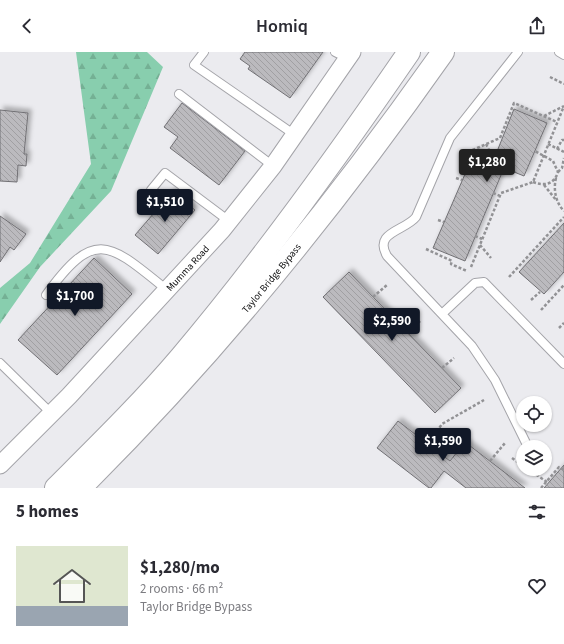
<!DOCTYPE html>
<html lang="en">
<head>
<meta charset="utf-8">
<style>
  body { margin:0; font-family:"Source Sans 3",sans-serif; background:#f7f7f7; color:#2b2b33; height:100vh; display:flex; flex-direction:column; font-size:15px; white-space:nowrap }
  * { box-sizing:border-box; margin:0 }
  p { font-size:13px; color:#7c7c81 }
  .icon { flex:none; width:22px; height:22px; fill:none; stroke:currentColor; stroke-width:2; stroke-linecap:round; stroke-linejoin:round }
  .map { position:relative; height:436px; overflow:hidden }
  .side { display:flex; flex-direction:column; background:#fff; flex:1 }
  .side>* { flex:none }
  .controls { position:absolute; left:516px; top:344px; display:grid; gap:8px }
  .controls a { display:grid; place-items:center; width:36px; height:36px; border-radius:50%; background:#fff; box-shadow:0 1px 3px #0004; font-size:20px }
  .price { position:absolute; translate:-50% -34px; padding:0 9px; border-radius:4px; background:#111827; color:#fff; font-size:13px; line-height:26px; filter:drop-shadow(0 1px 2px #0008) }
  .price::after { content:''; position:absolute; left:50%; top:24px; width:12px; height:9px; margin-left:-6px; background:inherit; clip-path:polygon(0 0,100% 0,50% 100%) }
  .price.active { background:#222; color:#fff }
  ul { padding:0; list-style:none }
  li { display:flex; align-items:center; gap:12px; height:100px; padding:0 16px }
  li span { display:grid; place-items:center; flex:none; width:112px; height:80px; border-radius:0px; color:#555 }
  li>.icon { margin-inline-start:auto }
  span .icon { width:48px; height:48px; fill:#fffc; stroke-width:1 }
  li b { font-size:17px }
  h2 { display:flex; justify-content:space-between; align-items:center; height:48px; padding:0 16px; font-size:17px }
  header { display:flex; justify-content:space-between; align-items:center; height:52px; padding:0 16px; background:#fff; font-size:18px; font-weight:600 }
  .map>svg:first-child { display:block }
  .forest { fill:url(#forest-firs) }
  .building { fill:url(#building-back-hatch); stroke:#717074; filter:url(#shadow) }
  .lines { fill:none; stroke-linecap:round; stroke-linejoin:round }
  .service-casing { stroke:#a4a4a9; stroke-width:10 }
  .minor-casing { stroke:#a4a4a9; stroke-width:19 }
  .primary-casing { stroke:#a4a4a9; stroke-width:24 }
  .path { stroke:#929295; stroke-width:2.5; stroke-dasharray:3 2; stroke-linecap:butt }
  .service { stroke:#fff; stroke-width:8 }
  .minor { stroke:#fff; stroke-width:17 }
  .primary { stroke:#fff; stroke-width:22 }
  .labels { text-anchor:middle; stroke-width:3; stroke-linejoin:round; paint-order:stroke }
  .street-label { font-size:10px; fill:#0c0c0d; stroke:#fff }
</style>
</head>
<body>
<header><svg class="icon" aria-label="back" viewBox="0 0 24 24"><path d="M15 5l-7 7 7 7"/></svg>Homiq<svg class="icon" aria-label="share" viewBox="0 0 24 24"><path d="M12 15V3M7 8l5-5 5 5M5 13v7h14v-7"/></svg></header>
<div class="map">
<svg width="564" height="436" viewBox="0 0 564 436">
  <defs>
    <pattern id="forest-firs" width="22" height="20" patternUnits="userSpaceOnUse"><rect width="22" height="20" fill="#88ceae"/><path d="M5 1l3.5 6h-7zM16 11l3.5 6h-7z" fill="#74b094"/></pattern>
    <pattern id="building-back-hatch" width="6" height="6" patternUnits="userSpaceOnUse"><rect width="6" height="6" fill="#bbbabe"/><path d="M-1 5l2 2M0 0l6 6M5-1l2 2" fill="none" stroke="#a09fa2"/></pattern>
    <filter id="shadow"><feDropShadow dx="3.5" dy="-3.5" stdDeviation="2" flood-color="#0004"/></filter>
  </defs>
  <rect width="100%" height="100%" fill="#ebebef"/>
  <path class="forest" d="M76,0H147L163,15L111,139L40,215L0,272V236L30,211L91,112Z"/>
  <path class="building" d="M245,0H323L290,46L248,17L250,14L240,7Z
    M182,51L245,99L219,133L170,96L178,85L164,75Z
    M514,57L547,71L524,124L504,116L465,209L433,196L475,99L494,107Z
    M0,58L28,61L24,102H27L26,114L18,113L17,130L0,129Z
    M173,139L195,158L158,202L135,183Z
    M0,164L26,182L14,198L10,195L0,210Z
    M564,171V220L544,242L519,220Z
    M94,206L132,242L57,323L18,288Z
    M349,220L461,336L435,361L323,245Z
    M398,369L450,409L465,390L525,436H466L444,419L431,436H429L377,396Z
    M564,413V436H544Z"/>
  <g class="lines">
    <g class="service-casing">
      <path id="service" d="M204,0L194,13L295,83
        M335,0L347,6
        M518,0L450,86L416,165C405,179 373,180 387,204L472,294L495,328L528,395
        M559,0L564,3
        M179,42L273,114
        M151,138L165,121L229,169
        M46,243C95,175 109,191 167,238
        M443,261L475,231L484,230L564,312
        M0,311L52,362"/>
    </g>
    <g class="minor-casing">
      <g id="minor">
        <path id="s1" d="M0,413L69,344L222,178L273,114L352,0"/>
      </g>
    </g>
    <g class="primary-casing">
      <g id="primary">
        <path d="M56,436C99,393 142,351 181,305C263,208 337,105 409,0"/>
        <path id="s2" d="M80,436C215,302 334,155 443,0"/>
      </g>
    </g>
    <path class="path" d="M550,25L564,32
      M544,64L564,54
      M486,92L493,106
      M548,92L564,100
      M557,97L562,88H564
      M468,100L500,86L514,51L557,70
      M558,120L562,116L564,106
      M456,126L462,128
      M556,126C553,138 556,151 564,159
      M533,130C544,134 554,133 558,120L553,109L535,99
      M544,133L556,148
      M493,141L500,144
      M438,168L444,170
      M475,184L482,187
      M480,193L491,206
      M426,197L452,209L451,212L467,219
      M471,215L501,141L533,130L564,54
      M509,225L564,165
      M373,245L387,233
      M531,248L540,240
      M541,258L564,233
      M559,276L564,271
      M408,281L420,269
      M442,316L454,306
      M428,392L442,372L484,348
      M512,406L523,414
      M490,409L505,391
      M528,417L547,430
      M541,436L559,415L564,418"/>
    <use href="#service" class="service"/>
    <use href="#minor" class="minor"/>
    <use href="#primary" class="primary"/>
  </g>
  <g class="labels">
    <g class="street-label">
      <text dy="4" stroke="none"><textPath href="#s1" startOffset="272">Mumma Road</textPath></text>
      <text dy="4" stroke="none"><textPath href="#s2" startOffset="284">Taylor Bridge Bypass</textPath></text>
    </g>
  </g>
</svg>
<div class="controls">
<a><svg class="icon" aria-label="locate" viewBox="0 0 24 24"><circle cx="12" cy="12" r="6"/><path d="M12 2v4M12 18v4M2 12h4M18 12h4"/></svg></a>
<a><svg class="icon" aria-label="layers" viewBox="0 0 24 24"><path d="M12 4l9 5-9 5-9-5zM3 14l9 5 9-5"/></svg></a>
</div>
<b class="price active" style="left:487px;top:131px">$1,280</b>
<b class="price" style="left:165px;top:171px">$1,510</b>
<b class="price" style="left:75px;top:265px">$1,700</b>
<b class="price" style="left:392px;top:290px">$2,590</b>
<b class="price" style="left:443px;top:410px">$1,590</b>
</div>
<section class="side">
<h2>5 homes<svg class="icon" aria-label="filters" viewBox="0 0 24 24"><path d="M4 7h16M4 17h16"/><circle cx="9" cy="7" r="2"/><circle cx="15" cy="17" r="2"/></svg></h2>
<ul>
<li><span style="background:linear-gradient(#dfe7d0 75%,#9aa5b1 0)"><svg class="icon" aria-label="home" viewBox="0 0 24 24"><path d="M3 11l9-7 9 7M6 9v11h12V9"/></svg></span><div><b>$1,280/mo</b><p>2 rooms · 66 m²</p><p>Taylor Bridge Bypass</p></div><svg class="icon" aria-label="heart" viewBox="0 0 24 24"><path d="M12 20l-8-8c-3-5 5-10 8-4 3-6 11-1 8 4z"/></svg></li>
</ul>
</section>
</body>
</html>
